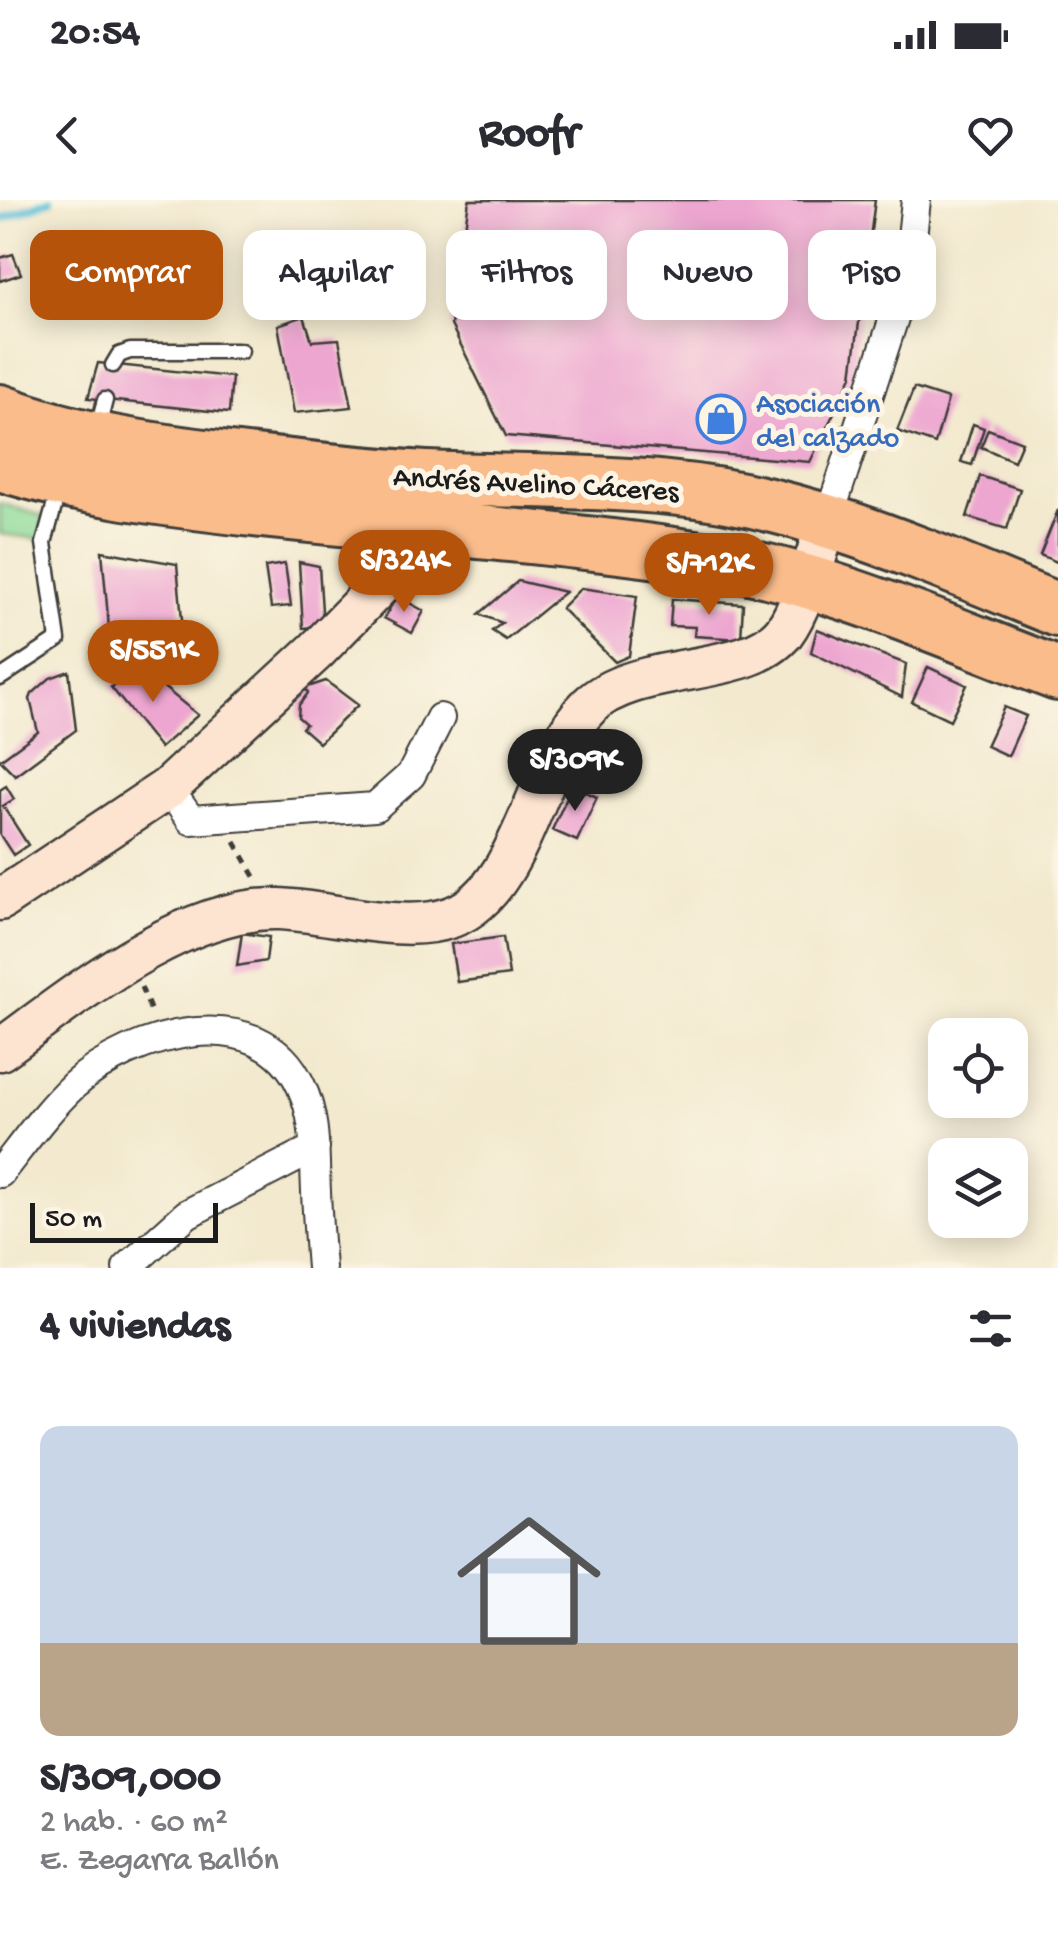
<!DOCTYPE html>
<html lang="es">
<head>
<meta charset="utf-8">
<style>
  body { margin:0; font-family:"Gochi Hand",sans-serif; background:#f2f2f3; color:#2b2b33; height:100vh; display:flex; flex-direction:column; font-size:38px; white-space:nowrap }
  * { box-sizing:border-box; margin:0 }
  p { font-size:32px; color:#7c7c81 }
  .icon { flex:none; width:55px; height:55px; fill:none; stroke:currentColor; stroke-width:2; stroke-linecap:round; stroke-linejoin:round }
  .map { position:relative; height:1068px; overflow:hidden }
  .panel { display:flex; flex-direction:column; background:#fff; flex:1 }
  .panel>* { flex:none }
  .hud { position:absolute; left:30px; top:30px; width:1000px; height:90px; display:flex; gap:20px }
  .buttons { position:absolute; left:928px; top:818px; display:grid; gap:20px }
  .buttons a { display:grid; place-items:center; width:100px; height:100px; border-radius:20px; background:#fff; box-shadow:0 5px 25px #0003; font-size:50px }
  .scale { position:absolute; left:30px; bottom:25px; width:188px; box-sizing:border-box; padding-left:10px; border:5px solid #1c1c1c; border-top:0; font-size:28px; line-height:35px; white-space:nowrap; color:#1c1c1c; -webkit-text-stroke:8px #fcf5e5; paint-order:stroke }
  .price { position:absolute; translate:-50% -85px; padding:0 22px; border-radius:35px; background:#b45309; color:#fff; font-size:32px; line-height:65px; filter:drop-shadow(0 2px 5px #0008) }
  .price::after { content:''; position:absolute; left:50%; top:60px; width:30px; height:22px; margin-left:-15px; background:inherit; clip-path:polygon(0 0,100% 0,50% 100%) }
  .price.current { background:#222; color:#fff }
  ul { padding:0; list-style:none }
  li { display:grid; align-content:center; gap:20px; height:530px; padding:0 40px }
  li+li { border-top:2px solid #e1e1e2 }
  li span { display:grid; place-items:center; height:310px; border-radius:20px; color:#555 }
  li>.icon { margin-inline-start:auto }
  span .icon { width:180px; height:180px; fill:#fffc; stroke-width:1 }
  li b { font-size:42px }
  h2 { display:flex; justify-content:space-between; align-items:center; height:120px; padding:0 40px; font-size:42px }
  .chip { padding:0 35px; border-radius:20px; background:#fff; box-shadow:0 5px 25px #0003; font-size:35px; line-height:90px }
  .chip.current { background:#b45309; color:#fff }
  .status { display:flex; justify-content:space-between; align-items:center; height:70px; padding:0 50px; background:#fff; direction:ltr }
  .status svg { height:28px; fill:currentColor }
  header { display:flex; justify-content:space-between; align-items:center; height:130px; padding:0 40px; background:#fff; font-size:45px; font-weight:800 }
  .map>svg:first-child { display:block }
  .green { fill:#8ddb9a; stroke:#547c5b; stroke-width:2.5 }
  .lines { fill:none; stroke-linecap:round; stroke-linejoin:round }
  .stream { stroke:#5bc0d9; stroke-width:8 }
  .building { fill:#eda6d0 }
  .lane-casing { stroke:#3c3b37; stroke-width:19 }
  .street-casing { stroke:#3c3b37; stroke-width:32 }
  .secondary-casing { stroke:#3c3b37; stroke-width:45 }
  .highway-casing { stroke:#3c3b37; stroke-width:58 }
  .path { stroke:#3c3b37; stroke-width:5; stroke-dasharray:8 8; stroke-linecap:butt }
  .lane { stroke:#fff; stroke-width:14 }
  .street { stroke:#fff; stroke-width:28 }
  .secondary { stroke:#fde4d1; stroke-width:40 }
  .highway { stroke:#fabc8b; stroke-width:52 }
  .labels { text-anchor:middle; stroke-width:10; stroke-linejoin:round; paint-order:stroke }
  .shop-label { font-size:30px; fill:#366cbe; stroke:#fcf5e5; text-anchor:start }
  .street-label { font-size:30px; fill:#1c1c1c; stroke:#fcf5e5 }
</style>
</head>
<body>
<div class="status"><b>20:54</b><svg viewBox="0 0 49 12"><path d="M0 12V9h3v3zM5 12V6h3v6zM10 12V3h3v9zM15 12V0h3v12zM26 1h20v11H26zM47 4h2v5h-2z"/></svg></div>
<header><svg class="icon" aria-label="back" viewBox="0 0 24 24"><path d="M15 5l-7 7 7 7"/></svg>Roofr<svg class="icon" aria-label="heart" viewBox="0 0 24 24"><path d="M12 20l-8-8c-3-5 5-10 8-4 3-6 11-1 8 4z"/></svg></header>
<div class="map">
<svg width="1058" height="1068" viewBox="0 0 1058 1068">
  <rect width="100%" height="100%" fill="#fcf5e5"/>
  <filter id="ink" filterUnits="userSpaceOnUse"><feTurbulence type="fractalNoise" baseFrequency=".01" numOctaves="2"/><feDisplacementMap in="SourceGraphic" scale="20" xChannelSelector="R" yChannelSelector="G"/><feConvolveMatrix kernelMatrix="1 2 1 2 8 2 1 2 1" color-interpolation-filters="sRGB"/></filter>
  <filter id="wash" filterUnits="userSpaceOnUse"><feTurbulence type="fractalNoise" baseFrequency=".0048" numOctaves="4" result="noise"/><feDisplacementMap in="SourceGraphic" scale="40" xChannelSelector="R" yChannelSelector="G"/><feGaussianBlur stdDeviation="2.25" result="paint"/><feColorMatrix in="noise" values="0 0 0 0 0 0 0 0 0 0 0 0 0 0 0 0 0 1.4 0 .05"/><feComposite in="paint" operator="in"/></filter>
  <g filter="url(#wash)">
    <rect width="100%" height="100%" fill="#f2e9ce"/>
    <path class="green" d="M470,302L630,314L763,338L761,345L469,310Z
      M0,303L46,317L39,339L0,334Z"/>
    <g class="lines">
      <path class="stream" d="M0,20L50,0"/>
    </g>
    <g id="blocks">
      <path class="building" d="M469,0H875L852,176L810,262L506,236L451,125Z
        M13,54L21,74L0,81V58Z
        M304,116L312,141L339,139L352,207L294,213L278,125Z
        M98,163L232,177L229,213L88,198Z
        M914,188L948,199L935,244L897,231Z
        M973,224L984,228L972,265L961,262Z
        M988,229L1022,242L1014,261L981,247Z
        M980,276L1020,289L1007,329L967,317Z
        M1058,310V359L1057,362L1040,355Z
        M102,351L177,364L185,453L111,450Z
        M299,362L319,366L323,426L303,428Z
        M285,364L291,406L271,408L265,367Z
        M518,381L565,392L506,440L492,431L502,423L479,414Z
        M581,388L637,396L629,456L615,462L561,408Z
        M397,396L424,411L412,433L384,418Z
        M672,399L743,404L741,439L694,436L695,427L670,426Z
        M817,429L906,464L902,497L811,452Z
        M135,464L198,515L160,548L111,487Z
        M928,467L967,485L950,520L912,502Z
        M69,471L76,530L15,575L0,560L38,532L30,499L32,494L50,478Z
        M326,481L358,505L319,543L302,528L306,524L298,517L299,505L308,493L305,488Z
        M1004,507L1026,516L1008,556L986,546Z
        M6,586L14,599L3,606L28,645L13,655L0,635V590Z
        M572,586L597,597L577,641L552,630Z
        M242,733L269,737L266,761L237,766Z
        M503,737L509,775L457,782L451,744Z"/>
    </g>
  </g>
  <g filter="url(#ink)">
    <use href="#blocks" fill-opacity="0" stroke="#3c3b37" stroke-width="2.5"/>
    <g class="lines">
      <g class="lane-casing">
        <path id="lane" d="M113,165L119,155L130,151H241
          M98,228L105,200
          M0,478L58,440L44,343L59,289"/>
      </g>
      <g class="street-casing">
        <path id="street" d="M828,320L908,75L916,0
          M168,588L191,620L375,607L411,575L440,518
          M0,973C23,944 47,910 74,885C132,833 260,796 301,886C317,920 314,954 316,991C317,1017 319,1042 321,1068
          M127,1068L187,1014L315,948"/>
      </g>
      <g class="secondary-casing">
        <path id="secondary" d="M0,700L168,588L316,451L396,369L416,329L420,301
          M0,850C73,797 184,706 279,709C330,711 404,735 452,717C524,691 535,560 589,506C636,460 747,479 784,432C803,407 817,351 828,320"/>
      </g>
      <g class="highway-casing">
        <path id="highway" d="M0,211C74,239 152,250 230,259C295,267 361,274 426,278C507,282 588,280 669,288C806,300 931,359 1058,410
          M0,264C83,290 167,300 253,310C409,328 566,336 720,361C836,381 948,433 1058,474"/>
      </g>
      <path class="path" d="M235,642L257,680
        M141,787L152,814"/>
      <use href="#lane" class="lane"/>
      <use href="#street" class="street"/>
      <use href="#secondary" class="secondary"/>
      <use href="#highway" class="highway"/>
    </g>
  </g>
  <defs>
    <g id="shop-ring" transform="scale(2.5)"><circle r="9.5" fill="#fcf5e5" stroke="#3f7fe0" stroke-width="1.5"/><path d="M-5-2.5h2.3a2.7 3.5 0 0 1 5.4 0H5L5.5 6h-11ZM-1.5-2.5h3a1.5 2.3 0 0 0-3 0Z" fill="#3f7fe0"/></g>
  </defs>
  <g fill-rule="evenodd">
    <use href="#shop-ring" x="721" y="219"/>
  </g>
  <g class="labels">
    <g class="shop-label">
      <text x="756" y="212">Asociación<tspan x="756" dy="34">del calzado</tspan></text>
    </g>
    <g class="street-label">
      <text transform="translate(536 282) rotate(3)" y="10">Andrés Avelino Cáceres</text>
    </g>
  </g>
</svg>
<div class="buttons">
<a><svg class="icon" aria-label="locate" viewBox="0 0 24 24"><circle cx="12" cy="12" r="6"/><path d="M12 2v4M12 18v4M2 12h4M18 12h4"/></svg></a>
<a><svg class="icon" aria-label="layers" viewBox="0 0 24 24"><path d="M12 4l9 5-9 5-9-5zM3 14l9 5 9-5"/></svg></a>
</div>
<div class="scale">50 m</div>
<b class="price" style="left:404px;top:415px">S/324K</b>
<b class="price" style="left:709px;top:418px">S/712K</b>
<b class="price" style="left:153px;top:505px">S/551K</b>
<b class="price current" style="left:575px;top:614px">S/309K</b>
<div class="hud">
<a class="chip current">Comprar</a>
<a class="chip">Alquilar</a>
<a class="chip">Filtros</a>
<a class="chip">Nuevo</a>
<a class="chip">Piso</a>
</div>
</div>
<section class="panel">
<h2>4 viviendas<svg class="icon" aria-label="filters" viewBox="0 0 24 24"><path d="M4 7h16M4 17h16"/><circle cx="9" cy="7" r="2"/><circle cx="15" cy="17" r="2"/></svg></h2>
<ul>
<li><span style="background:linear-gradient(#c9d6e8 70%,#b9a48a 0)"><svg class="icon" aria-label="home" viewBox="0 0 24 24"><path d="M3 11l9-7 9 7M6 9v11h12V9"/></svg></span><div><b>S/309,000</b><p>2 hab. · 60 m²</p><p>E. Zegarra Ballón</p></div></li>
</ul>
</section>
</body>
</html>
